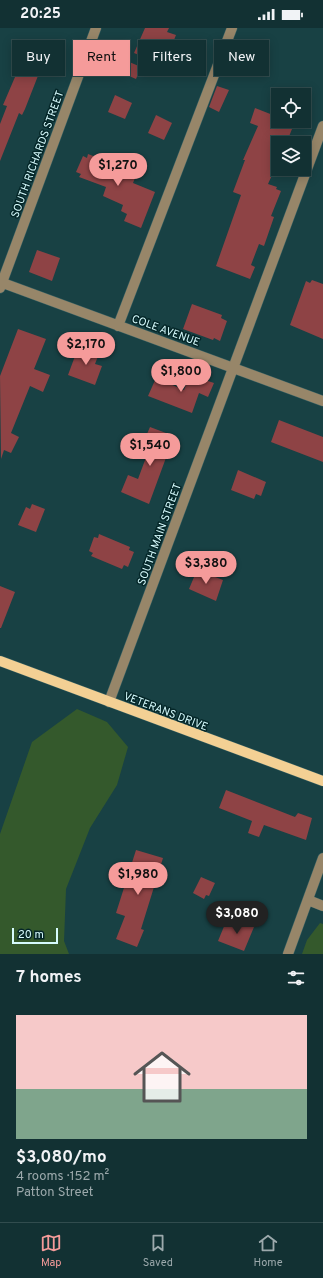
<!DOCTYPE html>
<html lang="en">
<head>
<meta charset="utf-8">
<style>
  body { margin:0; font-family:Overpass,sans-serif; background:#1b393b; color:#f1f3f6; height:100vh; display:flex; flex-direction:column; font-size:15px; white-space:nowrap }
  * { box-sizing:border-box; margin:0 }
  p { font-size:13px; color:#9ca9ac }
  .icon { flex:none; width:22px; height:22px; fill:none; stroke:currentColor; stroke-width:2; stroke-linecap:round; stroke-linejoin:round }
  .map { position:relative; height:926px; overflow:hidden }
  .drawer { display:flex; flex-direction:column; background:#123133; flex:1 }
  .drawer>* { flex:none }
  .guide { position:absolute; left:12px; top:12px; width:299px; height:36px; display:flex; gap:8px }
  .tools { position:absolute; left:271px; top:60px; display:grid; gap:8px }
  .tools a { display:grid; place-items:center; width:40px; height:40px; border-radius:0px; background:#123133; box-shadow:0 2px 10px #0003,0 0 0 1px #314c4e; font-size:20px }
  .scale { position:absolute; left:12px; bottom:10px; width:46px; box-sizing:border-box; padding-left:4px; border:2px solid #d6fbfd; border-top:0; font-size:11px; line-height:14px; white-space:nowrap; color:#d6fbfd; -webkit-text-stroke:3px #052729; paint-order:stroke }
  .price { position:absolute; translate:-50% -34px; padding:0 9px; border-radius:14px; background:#f59b9a; color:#111; font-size:13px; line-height:26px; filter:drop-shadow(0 1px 2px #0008) }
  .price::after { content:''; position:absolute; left:50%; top:24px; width:12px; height:9px; margin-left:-6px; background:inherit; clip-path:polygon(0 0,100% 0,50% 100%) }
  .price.current { background:#222; color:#fff }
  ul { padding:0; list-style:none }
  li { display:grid; align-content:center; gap:8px; height:212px; padding:0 16px }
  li+li { border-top:1px solid #314c4e }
  li span { display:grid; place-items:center; height:124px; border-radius:0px; color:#555 }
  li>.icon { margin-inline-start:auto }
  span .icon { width:72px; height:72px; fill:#fffc; stroke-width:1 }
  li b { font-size:17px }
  h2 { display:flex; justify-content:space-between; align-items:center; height:48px; padding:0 16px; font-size:17px }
  .chip { padding:0 14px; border-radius:0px; background:#123133; box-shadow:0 2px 10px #0003,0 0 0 1px #314c4e; font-size:14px; line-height:36px }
  .chip.current { background:#f59b9a; color:#111 }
  .status { display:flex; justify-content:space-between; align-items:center; height:28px; padding:0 20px; background:#123133; direction:ltr }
  .status svg { height:11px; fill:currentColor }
  .dock { display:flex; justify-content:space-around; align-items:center; height:56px; border-top:1px solid #314c4e; background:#123133; font-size:11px; color:#9ca9ac }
  .dock a { display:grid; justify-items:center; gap:2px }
  .dock .current { color:#f59b9a }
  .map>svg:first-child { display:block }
  .green { fill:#34592c }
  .building { fill:#8e4345 }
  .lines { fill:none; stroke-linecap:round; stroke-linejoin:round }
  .minor-casing { stroke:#365f62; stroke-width:11 }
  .major-casing { stroke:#365f62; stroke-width:11 }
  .minor { stroke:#978669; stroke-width:10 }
  .major { stroke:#f3d094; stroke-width:10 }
  .labels { text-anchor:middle; stroke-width:3; stroke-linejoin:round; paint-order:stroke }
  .street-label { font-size:11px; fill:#d6fbfd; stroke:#052729 }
</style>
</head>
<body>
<div class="status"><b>20:25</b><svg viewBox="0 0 49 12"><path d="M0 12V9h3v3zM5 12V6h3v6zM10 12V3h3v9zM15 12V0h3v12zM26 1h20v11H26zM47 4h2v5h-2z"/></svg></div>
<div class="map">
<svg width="323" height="926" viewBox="0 0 323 926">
  <rect width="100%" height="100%" fill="#184144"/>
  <path class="green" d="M77,681L107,694L128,719L117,757L90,800L66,861L64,913L69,926H0V806L32,714Z
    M320,895L323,896V926H302L307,912Z"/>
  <path class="building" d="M145,0H169L167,4L176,7L170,22L166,20L164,25L160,23L156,34L134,25Z
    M24,28L43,35L25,81L22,87L19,85L0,133V96L7,78L3,77Z
    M127,33L141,39L136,51L122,45Z
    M217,58L229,62L219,84L209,79Z
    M115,67L132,75L125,91L108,84Z
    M255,80L278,89V93H286L294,96L288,111L278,107V134L268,156L277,159L276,161L281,163L271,188L274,189L264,218L259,216L251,237L255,239L250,251L216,238L241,167L233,164L245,132H243L258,98L250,95Z
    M156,87L172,95L164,112L148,105Z
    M88,126L137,145L133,155L155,164L141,200L124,193L127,186L121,183L123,177L103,168L106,159L79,149L81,146L76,144L83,128L87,130Z
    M37,222L60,230L52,253L29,244Z
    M312,252L323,256V311L290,297L306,253L310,255Z
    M192,276L222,287L221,290L227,293L220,313L214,310L213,312L183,301Z
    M18,301L46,311L34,341L50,347L43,364L30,358L11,405L19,409L11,425L4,422L1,431L0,348Z
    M88,319L100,323L95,336L102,338L95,357L68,347L78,320L87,323Z
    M190,347L214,355L208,369L199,365L192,385L148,368L156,350L184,362Z
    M279,392L323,409V434L271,414Z
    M150,399L174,408L149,476L121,464L128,447L138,451L151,416L144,413Z
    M238,442L266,454L261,468L256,466L254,471L231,462Z
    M32,476L45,481L36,504L18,497L26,479L30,481Z
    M99,506L130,519L129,522L134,524L128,539L124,537L122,541L91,528L93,525L89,523L94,509L98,510Z
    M197,542L223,552L216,573L189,561Z
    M0,558L15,564L1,600H0Z
    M226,762L295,789L298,785L312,790L306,812L264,797L259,809L248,805L252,793L219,780Z
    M136,822L163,830L141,901L144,902L137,919L116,911L125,888L116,885Z
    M201,849L215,855L209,868L206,867L204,871L193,865Z
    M236,892L254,899L244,923L218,913L225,896L233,899Z"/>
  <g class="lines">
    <g class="minor-casing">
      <path id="minor" d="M0,254L323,373
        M0,260L96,0
        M118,298L232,0
        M109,674L323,98
        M308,872L323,878
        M288,926L323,830"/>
    </g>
    <g class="major-casing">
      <path id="major" d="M0,633L323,753"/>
    </g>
    <use href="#minor" class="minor"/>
    <use href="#major" class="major"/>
  </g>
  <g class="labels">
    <g class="street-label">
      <text transform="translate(37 126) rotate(-70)" y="4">SOUTH RICHARDS STREET</text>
      <text transform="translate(166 302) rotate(20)" y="4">COLE AVENUE</text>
      <text transform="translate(159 506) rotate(-70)" y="4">SOUTH MAIN STREET</text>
      <text transform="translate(166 683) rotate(21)" y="4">VETERANS DRIVE</text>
    </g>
  </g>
</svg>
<div class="tools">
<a><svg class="icon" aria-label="locate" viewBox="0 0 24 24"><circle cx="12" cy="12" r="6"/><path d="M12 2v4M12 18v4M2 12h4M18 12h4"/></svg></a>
<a><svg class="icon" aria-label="layers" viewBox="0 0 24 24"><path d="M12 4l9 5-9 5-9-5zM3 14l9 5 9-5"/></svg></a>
</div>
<div class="scale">20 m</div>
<b class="price" style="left:118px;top:159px">$1,270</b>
<b class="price" style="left:86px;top:338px">$2,170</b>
<b class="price" style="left:181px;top:365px">$1,800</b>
<b class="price" style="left:150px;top:439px">$1,540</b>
<b class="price" style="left:206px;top:557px">$3,380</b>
<b class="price" style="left:138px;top:868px">$1,980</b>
<b class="price current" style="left:237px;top:907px">$3,080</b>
<div class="guide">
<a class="chip">Buy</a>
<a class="chip current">Rent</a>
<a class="chip">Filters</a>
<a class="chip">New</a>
</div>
</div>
<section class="drawer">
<h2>7 homes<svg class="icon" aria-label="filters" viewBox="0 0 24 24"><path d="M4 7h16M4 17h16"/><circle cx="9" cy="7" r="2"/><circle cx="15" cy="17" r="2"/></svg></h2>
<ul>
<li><span style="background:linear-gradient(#f6c9c9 60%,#7fa58c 0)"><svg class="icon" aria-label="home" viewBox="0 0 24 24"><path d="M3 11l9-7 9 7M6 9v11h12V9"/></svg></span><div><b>$3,080/mo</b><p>4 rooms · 152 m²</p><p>Patton Street</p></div></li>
</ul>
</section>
<nav class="dock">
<a class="current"><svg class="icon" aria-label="map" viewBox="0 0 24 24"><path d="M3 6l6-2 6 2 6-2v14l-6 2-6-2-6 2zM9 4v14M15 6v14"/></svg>Map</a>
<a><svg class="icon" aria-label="saved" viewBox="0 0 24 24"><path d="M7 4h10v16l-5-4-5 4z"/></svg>Saved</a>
<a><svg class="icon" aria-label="home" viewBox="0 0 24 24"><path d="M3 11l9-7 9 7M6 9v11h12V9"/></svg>Home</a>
</nav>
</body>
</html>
